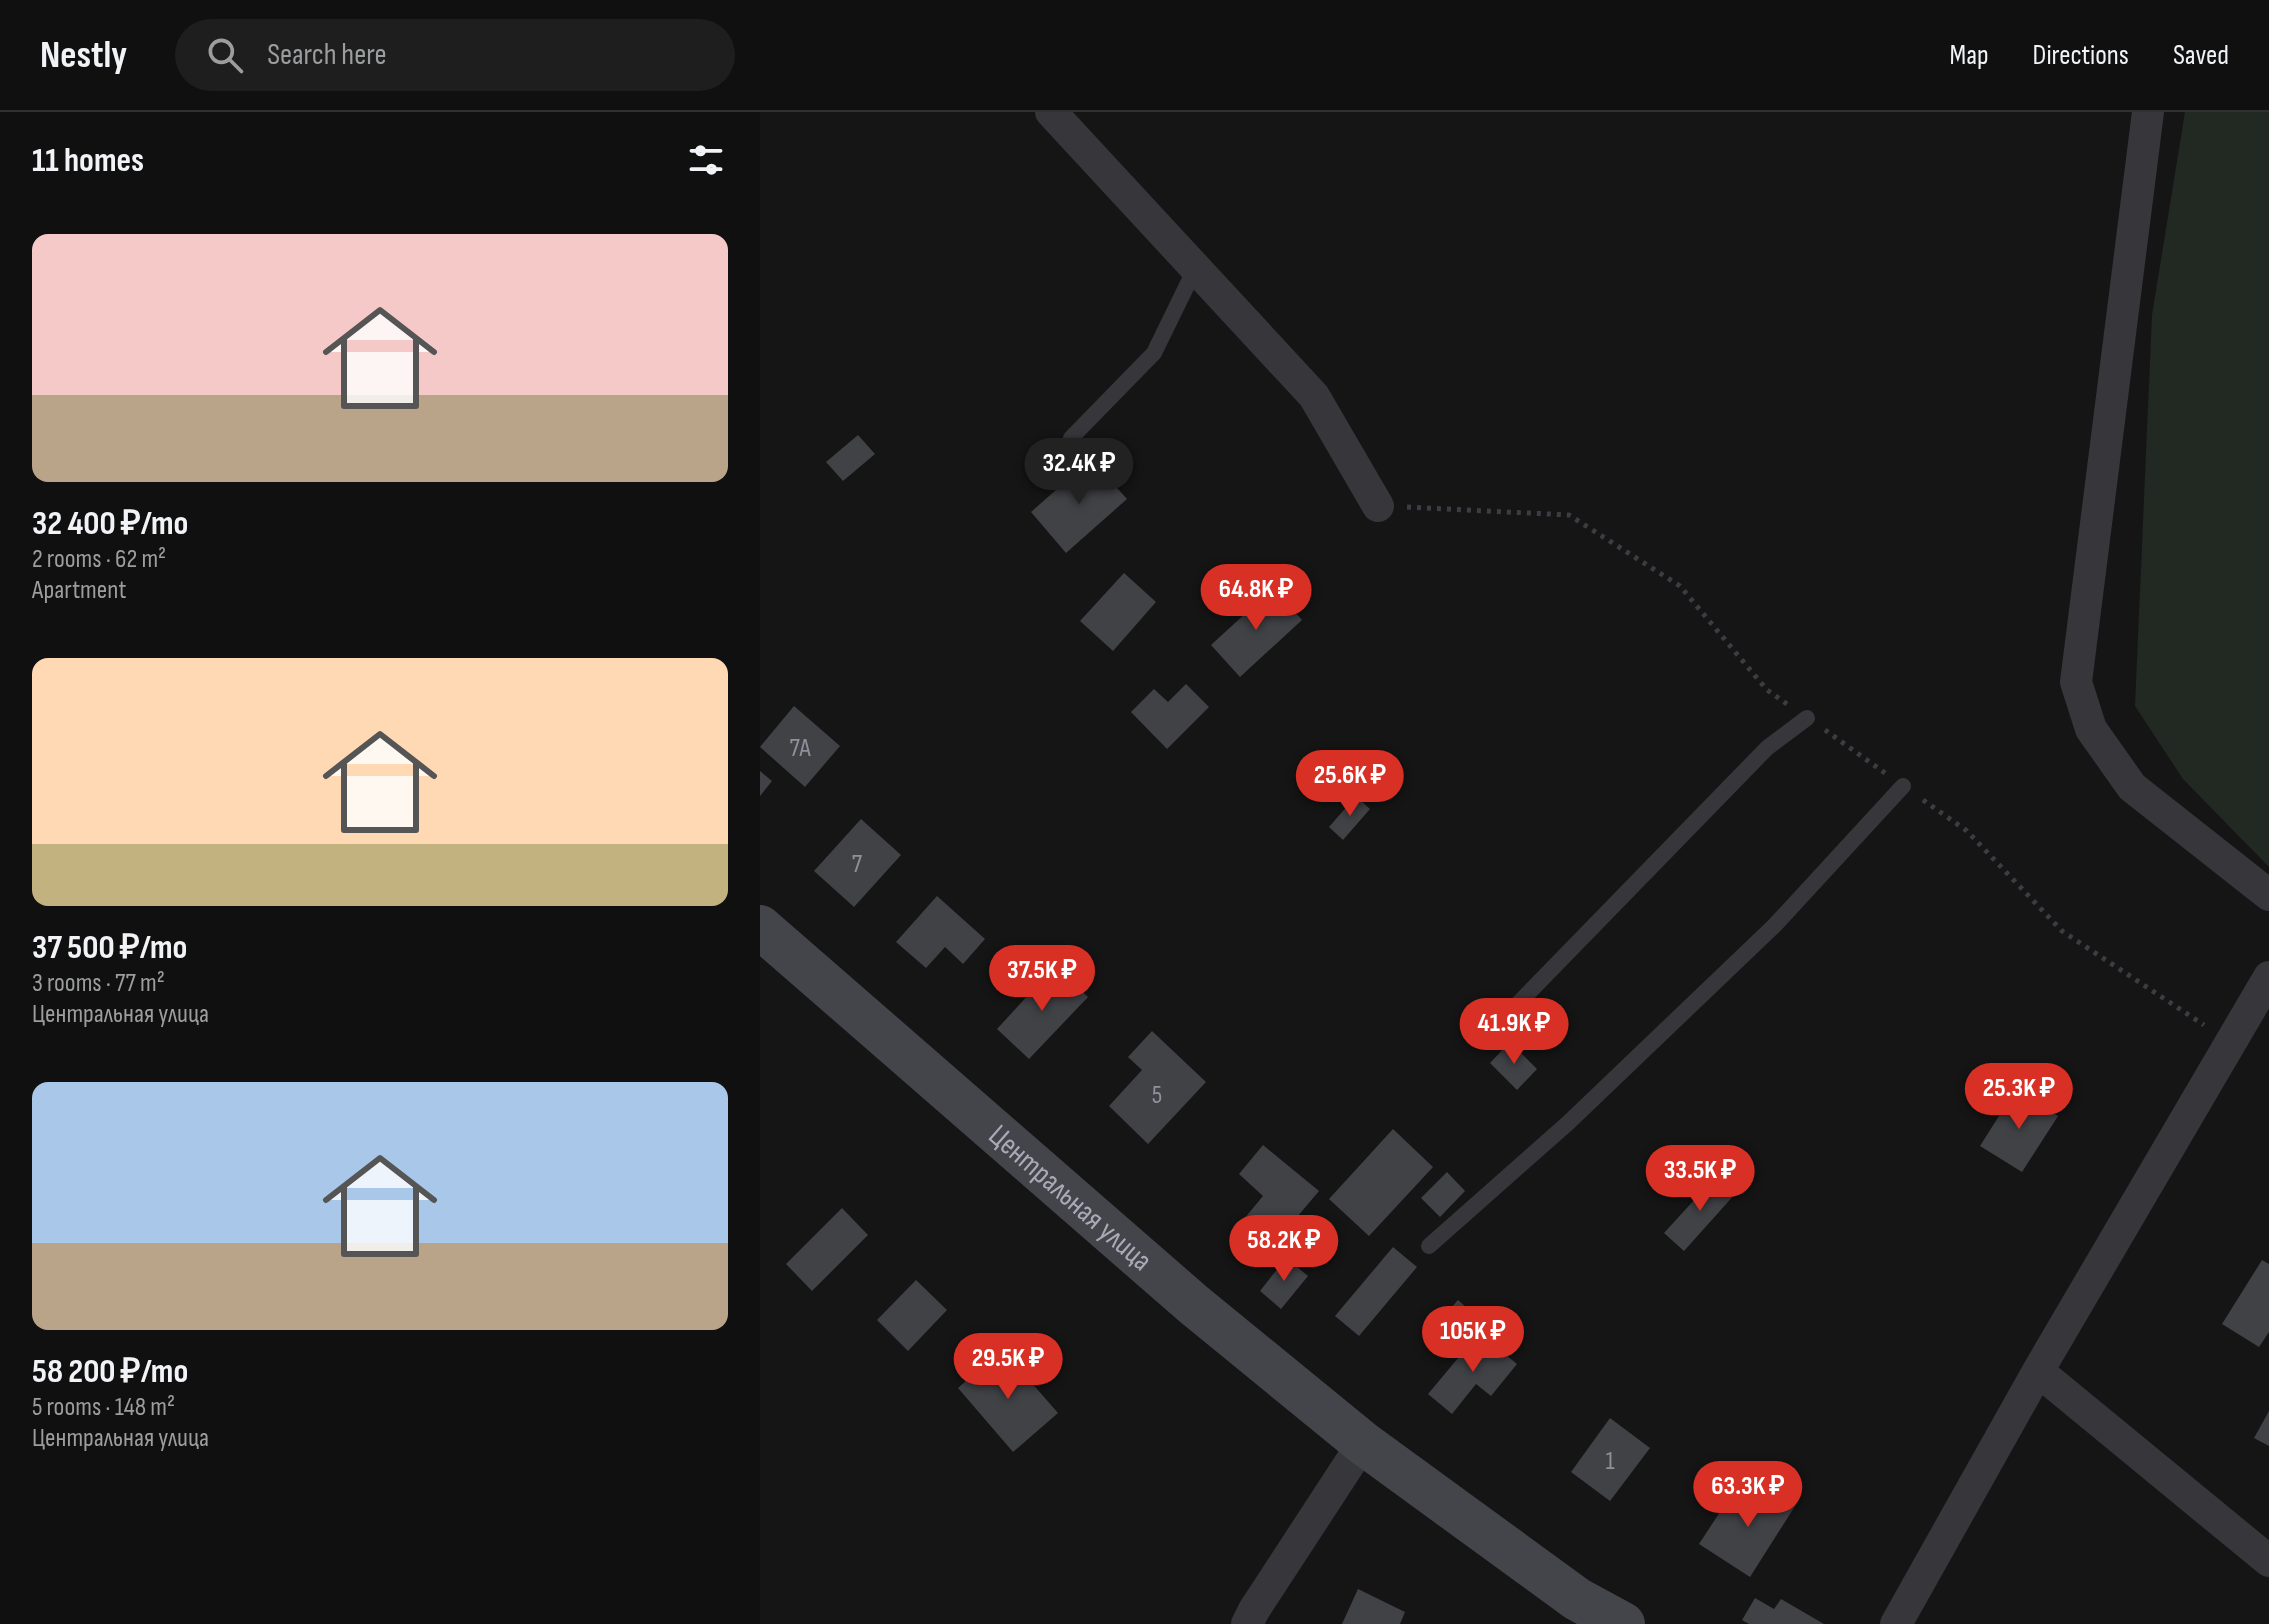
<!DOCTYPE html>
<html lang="en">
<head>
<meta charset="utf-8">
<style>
  body { margin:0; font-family:"Sofia Sans Condensed",sans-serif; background:#1e1e1e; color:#f1f3f6; height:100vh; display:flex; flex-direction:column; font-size:30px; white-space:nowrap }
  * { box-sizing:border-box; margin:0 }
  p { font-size:26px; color:#9c9d9f }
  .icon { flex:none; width:44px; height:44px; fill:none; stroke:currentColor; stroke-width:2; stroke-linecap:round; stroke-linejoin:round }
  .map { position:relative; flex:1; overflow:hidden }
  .panel { display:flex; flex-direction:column; background:#101010; width:760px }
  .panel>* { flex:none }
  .price { position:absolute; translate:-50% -68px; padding:0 18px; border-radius:28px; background:#d93025; color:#fff; font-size:26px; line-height:52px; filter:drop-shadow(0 2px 4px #0008) }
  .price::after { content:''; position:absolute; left:50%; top:48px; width:24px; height:18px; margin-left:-12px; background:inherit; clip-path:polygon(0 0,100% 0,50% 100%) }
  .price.on { background:#222; color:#fff }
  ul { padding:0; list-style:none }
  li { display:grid; align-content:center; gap:16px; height:424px; padding:0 32px }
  li span { display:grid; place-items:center; height:248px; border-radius:16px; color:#555 }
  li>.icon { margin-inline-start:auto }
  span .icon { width:144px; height:144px; fill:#fffc; stroke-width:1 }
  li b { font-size:34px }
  h2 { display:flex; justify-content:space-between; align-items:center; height:96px; padding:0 32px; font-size:34px }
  header { display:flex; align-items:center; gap:48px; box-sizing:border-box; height:112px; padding:0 40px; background:#101010; border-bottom:2px solid #303030 }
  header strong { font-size:38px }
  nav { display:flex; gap:44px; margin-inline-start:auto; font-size:28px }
  .search { width:560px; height:72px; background:#1e1e1e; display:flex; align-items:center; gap:20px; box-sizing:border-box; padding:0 28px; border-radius:44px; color:#9c9d9f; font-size:30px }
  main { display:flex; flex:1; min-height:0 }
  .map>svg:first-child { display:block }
  .green { fill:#212922 }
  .building { fill:#414246 }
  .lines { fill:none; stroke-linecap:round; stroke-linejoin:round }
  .path { stroke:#3c3d42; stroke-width:5; stroke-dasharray:4 6; stroke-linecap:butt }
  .service { stroke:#36363b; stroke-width:16 }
  .minor { stroke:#36363b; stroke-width:32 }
  .secondary { stroke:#44454b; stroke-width:44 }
  .labels { text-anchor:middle; stroke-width:7; stroke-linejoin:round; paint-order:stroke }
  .number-label { font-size:26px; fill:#8e919a }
  .street-label { font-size:30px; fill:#a7abb6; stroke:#101011 }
</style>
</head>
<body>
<header>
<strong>Nestly</strong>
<div class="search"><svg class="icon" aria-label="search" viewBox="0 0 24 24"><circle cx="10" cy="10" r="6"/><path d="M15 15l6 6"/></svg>Search here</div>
<nav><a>Map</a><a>Directions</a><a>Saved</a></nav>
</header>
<main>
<section class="panel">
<h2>11 homes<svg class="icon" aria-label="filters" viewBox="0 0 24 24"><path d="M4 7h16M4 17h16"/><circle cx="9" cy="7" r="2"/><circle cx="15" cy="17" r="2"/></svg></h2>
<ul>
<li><span style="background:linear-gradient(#f6c9c9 65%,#b9a48a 0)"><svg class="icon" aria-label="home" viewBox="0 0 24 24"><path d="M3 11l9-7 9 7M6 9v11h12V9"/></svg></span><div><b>32 400 ₽/mo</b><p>2 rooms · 62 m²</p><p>Apartment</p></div></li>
<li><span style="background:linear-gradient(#ffd9b3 75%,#c2b280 0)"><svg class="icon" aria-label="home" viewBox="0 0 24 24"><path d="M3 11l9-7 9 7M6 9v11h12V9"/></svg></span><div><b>37 500 ₽/mo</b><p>3 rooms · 77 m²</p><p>Центральная улица</p></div></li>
<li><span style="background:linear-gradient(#a9c7e8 65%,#b9a48a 0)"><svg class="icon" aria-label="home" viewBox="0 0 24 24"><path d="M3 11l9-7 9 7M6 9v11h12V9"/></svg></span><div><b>58 200 ₽/mo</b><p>5 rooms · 148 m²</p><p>Центральная улица</p></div></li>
</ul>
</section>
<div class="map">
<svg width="1509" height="1512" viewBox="0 0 1509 1512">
  <rect width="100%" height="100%" fill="#151516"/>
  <path class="green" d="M1425,0H1509V755L1423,667L1375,594L1392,203Z"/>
  <path class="building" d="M98,323L115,342L83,369L66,350Z
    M331,347L367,387L306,441L271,400Z
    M364,461L396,490L353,539L320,509Z
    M513,476L542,508L480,565L451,533Z
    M426,572L449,595L407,637L371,600L394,577L408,590Z
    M34,594L80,634L45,675L0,635Z
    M0,659L12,669L0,684Z
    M596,684L610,697L583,728L569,715Z
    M101,707L141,743L94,795L54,759Z
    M177,784L225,827L203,852L185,835L166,856L136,830Z
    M295,854L328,885L269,947L237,917Z
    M392,919L446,970L388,1032L349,994L382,958L368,945Z
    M750,930L777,957L757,978L730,951Z
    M1256,977L1298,1004L1262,1060L1220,1034Z
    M633,1017L673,1055L609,1124L569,1087Z
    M503,1033L559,1079L504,1144L474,1119L503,1084L479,1062Z
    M687,1060L705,1079L680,1105L661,1086Z
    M957,1063L976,1081L924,1139L904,1121Z
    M82,1096L108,1123L52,1179L26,1152Z
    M633,1135L657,1155L599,1224L575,1204Z
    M526,1146L548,1164L521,1197L500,1179Z
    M1502,1148L1509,1152V1220L1499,1235L1462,1212Z
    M156,1168L187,1198L148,1239L117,1208Z
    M698,1188L716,1204L691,1233L673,1216Z
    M719,1221L757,1252L731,1284L716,1272L692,1302L668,1282Z
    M242,1237L298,1301L253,1340L198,1276Z
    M1509,1299V1334L1494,1326Z
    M850,1306L890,1336L850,1389L811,1360Z
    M1012,1374L1037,1391L990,1465L939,1432L973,1380L997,1396Z
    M598,1477L645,1500L640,1512H582Z
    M995,1486L1014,1497L1021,1487L1064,1512H989L982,1508Z"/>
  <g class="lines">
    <path class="path" d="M647,395L809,403L920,474L1007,578L1027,592
      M1065,618L1125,661
      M1163,688L1207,719L1302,819L1444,913"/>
    <path class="service" d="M311,326L394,241L435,157
      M745,905L1007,636L1047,606
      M669,1134L808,1011L1015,813L1143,674"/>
    <path class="minor" d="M291,0L554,284L618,394
      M1388,0L1316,570L1331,617L1372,675L1509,783
      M1278,1259L1509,1449
      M487,1512L494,1498L603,1331
      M1136,1512L1278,1259L1509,865"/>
    <path class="secondary" id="s1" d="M0,815L433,1192L603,1331L817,1487L863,1512"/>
  </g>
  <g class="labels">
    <g class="number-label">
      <text x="40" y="644">7А</text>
      <text x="97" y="760">7</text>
      <text x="397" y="991">5</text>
      <text x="850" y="1357">1</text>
    </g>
    <g class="street-label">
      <text dy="10" stroke="none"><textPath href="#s1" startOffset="412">Центральная улица</textPath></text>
    </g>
  </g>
</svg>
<b class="price on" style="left:319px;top:394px">32.4K ₽</b>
<b class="price" style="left:496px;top:520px">64.8K ₽</b>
<b class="price" style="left:590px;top:706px">25.6K ₽</b>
<b class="price" style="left:282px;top:901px">37.5K ₽</b>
<b class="price" style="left:754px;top:954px">41.9K ₽</b>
<b class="price" style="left:1259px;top:1019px">25.3K ₽</b>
<b class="price" style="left:940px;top:1101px">33.5K ₽</b>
<b class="price" style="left:524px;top:1171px">58.2K ₽</b>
<b class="price" style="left:713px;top:1262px">105K ₽</b>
<b class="price" style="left:248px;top:1289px">29.5K ₽</b>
<b class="price" style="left:988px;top:1417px">63.3K ₽</b>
</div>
</main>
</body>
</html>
